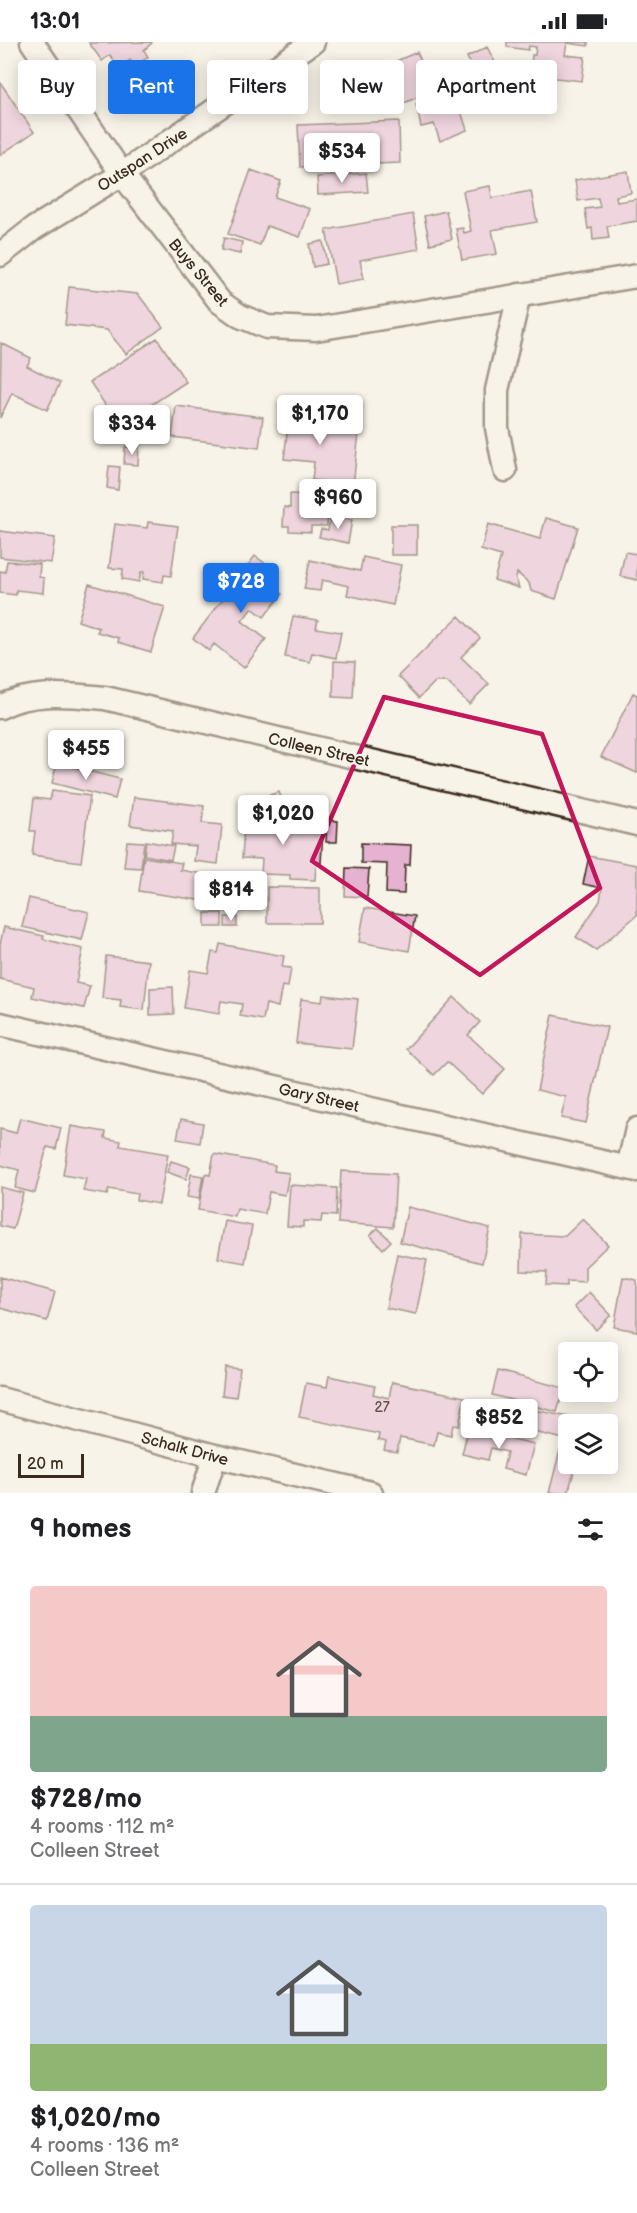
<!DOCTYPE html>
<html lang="en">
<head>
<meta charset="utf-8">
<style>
  body { margin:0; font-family:"Balsamiq Sans",sans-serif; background:#f2f2f2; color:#202124; height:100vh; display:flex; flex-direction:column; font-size:22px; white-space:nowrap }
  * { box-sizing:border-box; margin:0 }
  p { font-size:20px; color:#757577 }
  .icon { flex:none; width:33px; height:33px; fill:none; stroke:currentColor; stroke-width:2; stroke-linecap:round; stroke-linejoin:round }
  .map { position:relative; height:1451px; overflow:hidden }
  .details { display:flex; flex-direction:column; background:#fff; flex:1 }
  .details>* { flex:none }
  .top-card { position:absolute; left:18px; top:18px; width:602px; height:54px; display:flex; gap:12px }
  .controls { position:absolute; left:558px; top:1300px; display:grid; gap:12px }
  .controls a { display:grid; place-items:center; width:60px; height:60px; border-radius:6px; background:#fff; box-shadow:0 3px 15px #0003; font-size:30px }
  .scale { position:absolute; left:18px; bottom:15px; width:66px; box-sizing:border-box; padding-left:6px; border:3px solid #3b2a1e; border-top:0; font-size:16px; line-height:21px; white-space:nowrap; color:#3b2a1e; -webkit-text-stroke:4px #f7f3e8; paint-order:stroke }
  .price { position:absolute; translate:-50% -51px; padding:0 14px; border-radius:6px; background:#fff; color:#222; font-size:20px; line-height:39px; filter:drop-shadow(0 2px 3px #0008) }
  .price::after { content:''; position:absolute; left:50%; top:36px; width:18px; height:14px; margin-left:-9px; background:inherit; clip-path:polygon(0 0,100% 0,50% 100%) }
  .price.current { background:#1a73e8; color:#fff }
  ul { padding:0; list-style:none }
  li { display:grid; align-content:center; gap:12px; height:318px; padding:0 30px }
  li+li { border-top:2px solid #e0e0e0 }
  li span { display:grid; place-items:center; height:186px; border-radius:6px; color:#555 }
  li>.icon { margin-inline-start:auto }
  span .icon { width:108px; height:108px; fill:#fffc; stroke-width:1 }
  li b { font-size:26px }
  h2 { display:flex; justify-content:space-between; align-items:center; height:72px; padding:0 30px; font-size:26px }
  .pill { padding:0 21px; border-radius:6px; background:#fff; box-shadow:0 3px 15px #0003; font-size:21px; line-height:54px }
  .pill.current { background:#1a73e8; color:#fff }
  .status { display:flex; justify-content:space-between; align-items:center; height:42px; padding:0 30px; background:#fff; direction:ltr }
  .status svg { height:16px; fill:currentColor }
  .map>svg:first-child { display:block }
  .building { fill:#e5b2d1; stroke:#3b2a1e; stroke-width:1.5 }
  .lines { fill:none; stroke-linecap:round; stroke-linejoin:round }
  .minor-casing { stroke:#3b2a1e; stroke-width:27 }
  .minor { stroke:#f7f3e8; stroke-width:22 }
  .marked { fill:none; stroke:#c2185b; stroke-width:4.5; stroke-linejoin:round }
  .labels { text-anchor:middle; stroke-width:4.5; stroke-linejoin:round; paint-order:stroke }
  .number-label { font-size:14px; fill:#664c4b }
  .street-label { font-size:16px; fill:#3b2a1e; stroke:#f7f3e8 }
</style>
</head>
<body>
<div class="status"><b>13:01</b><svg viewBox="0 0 49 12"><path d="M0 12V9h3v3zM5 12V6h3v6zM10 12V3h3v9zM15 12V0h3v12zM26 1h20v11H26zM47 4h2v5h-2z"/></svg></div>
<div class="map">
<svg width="637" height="1451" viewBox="0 0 637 1451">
  <rect width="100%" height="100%" fill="#f7f3e8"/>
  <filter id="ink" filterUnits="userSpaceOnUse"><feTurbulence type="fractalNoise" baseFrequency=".0167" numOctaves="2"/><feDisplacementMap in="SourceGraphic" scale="12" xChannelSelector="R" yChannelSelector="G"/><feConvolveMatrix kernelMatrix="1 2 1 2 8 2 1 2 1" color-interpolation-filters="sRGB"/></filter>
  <g filter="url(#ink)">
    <path class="building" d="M151,0L152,1L144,8L148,15L135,24L130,18L119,26L110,13L102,19L89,1Z
      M507,0H588V4L567,1L565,13L585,15L582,39L530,33L532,13H535L536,5L529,4L528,8L507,5Z
      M487,5L507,43L487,53L467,15Z
      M417,10L434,48L395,65L378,27Z
      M451,38L467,88L440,99L434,82L421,85L416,62Z
      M0,40L34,90L0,113Z
      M399,79L400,121L300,125L298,83Z
      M251,128L281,139L275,155L310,167L300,195L267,184L260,203L228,192Z
      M628,129L631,151L616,154L617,160L637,157V179L607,184L609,196L593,198L592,186L588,187L585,167L600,165L598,156L578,159L575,138Z
      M366,131L368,150L318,153L317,135Z
      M490,144L492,156L531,149L537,180L492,188L497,212L462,218L456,187L463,186L464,191L471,189L463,149Z
      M446,169L452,197L430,202L424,174Z
      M413,172L419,207L360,218L364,237L336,242L326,188Z
      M224,196L242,200L240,212L221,208Z
      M323,199L327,222L313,225L309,202Z
      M69,245L138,252L163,285L126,312L107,288L65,283Z
      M157,296L186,340L119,384L90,340Z
      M1,301L31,316L27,324L60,341L47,368L12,351L0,376Z
      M291,356L315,358L312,386L359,391L353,443L312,438L314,420L284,417Z
      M176,364L263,375L259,406L172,395Z
      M125,405H139L138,423L124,422Z
      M109,424L120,425L118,448L107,446Z
      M290,452L312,453L311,470H328L327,484H311V490L289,489V484H283L284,465L290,466Z
      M331,474L352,478L348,501L319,495L321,487L328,488Z
      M546,476L578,485L556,557L531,549L529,541L517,531L516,537L519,546L494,538L501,514L481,508L488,482L540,497Z
      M148,480L178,484L171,534L164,533L163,540L143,537L144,530H141L139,540L122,537L123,527L109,526L115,482L147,486Z
      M391,483H417V513H391Z
      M0,489L55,496L51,521L0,515Z
      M625,510L637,512V538L620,534Z
      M255,514L277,530L268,542L282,552L264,575L252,566L242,579L266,597L244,626L214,602L209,609L193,596Z
      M363,515L401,523L393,563L347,553L349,544L322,538L320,549L304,547L310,518L360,529Z
      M7,519L40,522L39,535L44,536L43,551L16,548V553L0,551V529L5,530Z
      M89,542L165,565L151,610L118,600L119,596L97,590L99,586L78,579Z
      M293,574L318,578L316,586L341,590L336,616L312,611L310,620L285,615Z
      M459,574L480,596L461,615L489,642L469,662L447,640H435L419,656L398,634Z
      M334,619L355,620L353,656L333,655Z
      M633,651L637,653V731L601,715Z
      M57,721L120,737L115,757L52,741Z
      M52,749L90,754L81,820L32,813L35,789H30L34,756L50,758Z
      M279,750L282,757L267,763L264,755Z
      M134,755L204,764L202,781L222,783L218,822L194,819L196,804L171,802L173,789L130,783Z
      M258,768L294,770L293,788L323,789L321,821L316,820L315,838L290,837V833L261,832L262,817L242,816L244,785H257Z
      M327,778L338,779L337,800H326Z
      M127,799L144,800L141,826L124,825Z
      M146,799L174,804L171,818L144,813Z
      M361,801L411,803L410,823H405L404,852L386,851L387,822L361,821Z
      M589,814L637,823V873L596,908L576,895L600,859L602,846L583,842Z
      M144,815L182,821L180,828L215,834L211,860L139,849Z
      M346,826L369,827L367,855L345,854Z
      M267,845L320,846V881H267Z
      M29,856L89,870L82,898L22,885Z
      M365,866L415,874L409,909L359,900Z
      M205,871H222V885H205Z
      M225,875H237V885H225Z
      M4,885L44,894L43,897L83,907L76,941L90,944L84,966L32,955L34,945L0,937V902Z
      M220,902L284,914L282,925L291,926L288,945L282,944L278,965L266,962L263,978L240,974L242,962L221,959L219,972L184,966L190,928L208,931L212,910L218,911Z
      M106,914L149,919L144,968L120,965L121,958L102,956Z
      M173,945L174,972L150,973V946Z
      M323,953L358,957L352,1007L296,1001L301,957L322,960Z
      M454,955L480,980L468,993L505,1027L482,1052L447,1020L434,1033L406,1007Z
      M553,973L607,985L586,1081L561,1076L566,1055L537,1048Z
      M20,1076L61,1086L56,1107L47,1105L35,1151L15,1146L19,1128L0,1123V1087L16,1091Z
      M181,1077L203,1081L200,1101L177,1097Z
      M71,1084L106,1090L105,1096L121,1099L120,1104L168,1112L159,1162L136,1158L137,1152L109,1147L107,1153L83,1149L86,1137L63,1133Z
      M214,1112L275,1123L274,1129L289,1131L285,1153L269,1150L265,1172L237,1167L235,1175L198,1168L205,1132L210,1133Z
      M171,1119L190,1125L186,1137L167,1130Z
      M341,1129L396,1132L393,1185L338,1181Z
      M191,1132L203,1134L199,1157L187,1155Z
      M290,1143L337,1146L336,1174L322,1173L321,1180L303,1179V1185L287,1184Z
      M0,1145L23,1151L13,1187L0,1184Z
      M408,1165L490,1186L482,1221L400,1200Z
      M583,1177L608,1203L585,1225V1240L567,1239V1244L546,1243L547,1230L521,1229L522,1192L565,1194Z
      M225,1179L252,1184L245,1221L218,1216Z
      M378,1186L391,1199L383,1207L370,1193Z
      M397,1212L427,1218L416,1272L386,1266Z
      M0,1235L55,1250L47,1279L0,1266Z
      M623,1235L637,1238V1289L614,1285Z
      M589,1250L611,1273L596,1288L574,1265Z
      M225,1325L240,1327L236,1355L222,1353Z
      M498,1329L564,1346L557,1370L492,1353Z
      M329,1334L375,1344L373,1352L389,1356L392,1340L465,1355L459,1384L453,1383L451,1393L437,1390L434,1403L400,1396L397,1410L384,1408L386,1400L378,1398L379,1392L299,1375L306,1341L327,1345Z
      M520,1365L579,1377L578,1383H568V1398L517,1386L520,1376L497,1371L498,1367L519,1372Z
      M468,1386L534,1402L526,1433L503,1427L507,1410L491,1406L488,1418L462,1412Z
      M560,1408L568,1410V1422H576L568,1451H549Z"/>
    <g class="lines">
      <g class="minor-casing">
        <path id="minor" d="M32,0L122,132L220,260L240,274L267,285L316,287L637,234
          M0,213L33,187L122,132L313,0
          M505,428L497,386V348L519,253
          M0,665C32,648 70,653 105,656L637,782
          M0,982L637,1128
          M628,1126L637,1087
          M0,1357L215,1414L371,1451
          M203,1451L215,1414"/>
      </g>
      <use href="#minor" class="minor"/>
    </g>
  </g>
  <path d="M0 0H637V1451H0ZM384,655L542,692L600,846L480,933L312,819Z" fill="#f7f3e8" fill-opacity=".55" fill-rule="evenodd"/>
  <path class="marked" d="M384,655L542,692L600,846L480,933L312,819Z"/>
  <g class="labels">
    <g class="number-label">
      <text x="382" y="1370">27</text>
    </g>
    <g class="street-label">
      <text transform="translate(142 117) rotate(-33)" y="6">Outspan Drive</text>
      <text transform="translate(199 230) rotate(50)" y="6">Buys Street</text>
      <text transform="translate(319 707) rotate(13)" y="6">Colleen Street</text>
      <text transform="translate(319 1055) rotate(13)" y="6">Gary Street</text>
      <text transform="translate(185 1406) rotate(15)" y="6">Schalk Drive</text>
    </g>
  </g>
</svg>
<div class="controls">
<a><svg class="icon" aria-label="locate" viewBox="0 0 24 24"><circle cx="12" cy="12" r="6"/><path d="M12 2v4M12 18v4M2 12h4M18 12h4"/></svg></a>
<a><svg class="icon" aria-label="layers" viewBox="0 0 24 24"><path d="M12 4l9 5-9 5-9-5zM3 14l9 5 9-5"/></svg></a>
</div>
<div class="scale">20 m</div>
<b class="price" style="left:342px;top:142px">$534</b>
<b class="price" style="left:320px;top:404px">$1,170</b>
<b class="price" style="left:132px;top:414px">$334</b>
<b class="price" style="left:338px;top:488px">$960</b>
<b class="price current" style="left:241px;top:572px">$728</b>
<b class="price" style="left:86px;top:739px">$455</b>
<b class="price" style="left:283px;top:804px">$1,020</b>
<b class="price" style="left:231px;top:880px">$814</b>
<b class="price" style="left:499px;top:1408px">$852</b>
<div class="top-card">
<a class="pill">Buy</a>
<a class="pill current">Rent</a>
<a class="pill">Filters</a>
<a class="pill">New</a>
<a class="pill">Apartment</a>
</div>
</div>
<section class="details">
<h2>9 homes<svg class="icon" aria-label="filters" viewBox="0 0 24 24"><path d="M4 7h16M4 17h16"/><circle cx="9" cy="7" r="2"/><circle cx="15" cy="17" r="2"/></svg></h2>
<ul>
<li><span style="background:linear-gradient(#f6c9c9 70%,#7fa58c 0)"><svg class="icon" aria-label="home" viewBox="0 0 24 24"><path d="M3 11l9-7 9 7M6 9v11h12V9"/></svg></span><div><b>$728/mo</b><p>4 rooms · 112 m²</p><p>Colleen Street</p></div></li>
<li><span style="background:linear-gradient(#c9d6e8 75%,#8fb573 0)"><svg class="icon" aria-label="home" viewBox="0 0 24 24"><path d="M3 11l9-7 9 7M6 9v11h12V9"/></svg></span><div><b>$1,020/mo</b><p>4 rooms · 136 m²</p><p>Colleen Street</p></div></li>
</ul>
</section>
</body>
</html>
